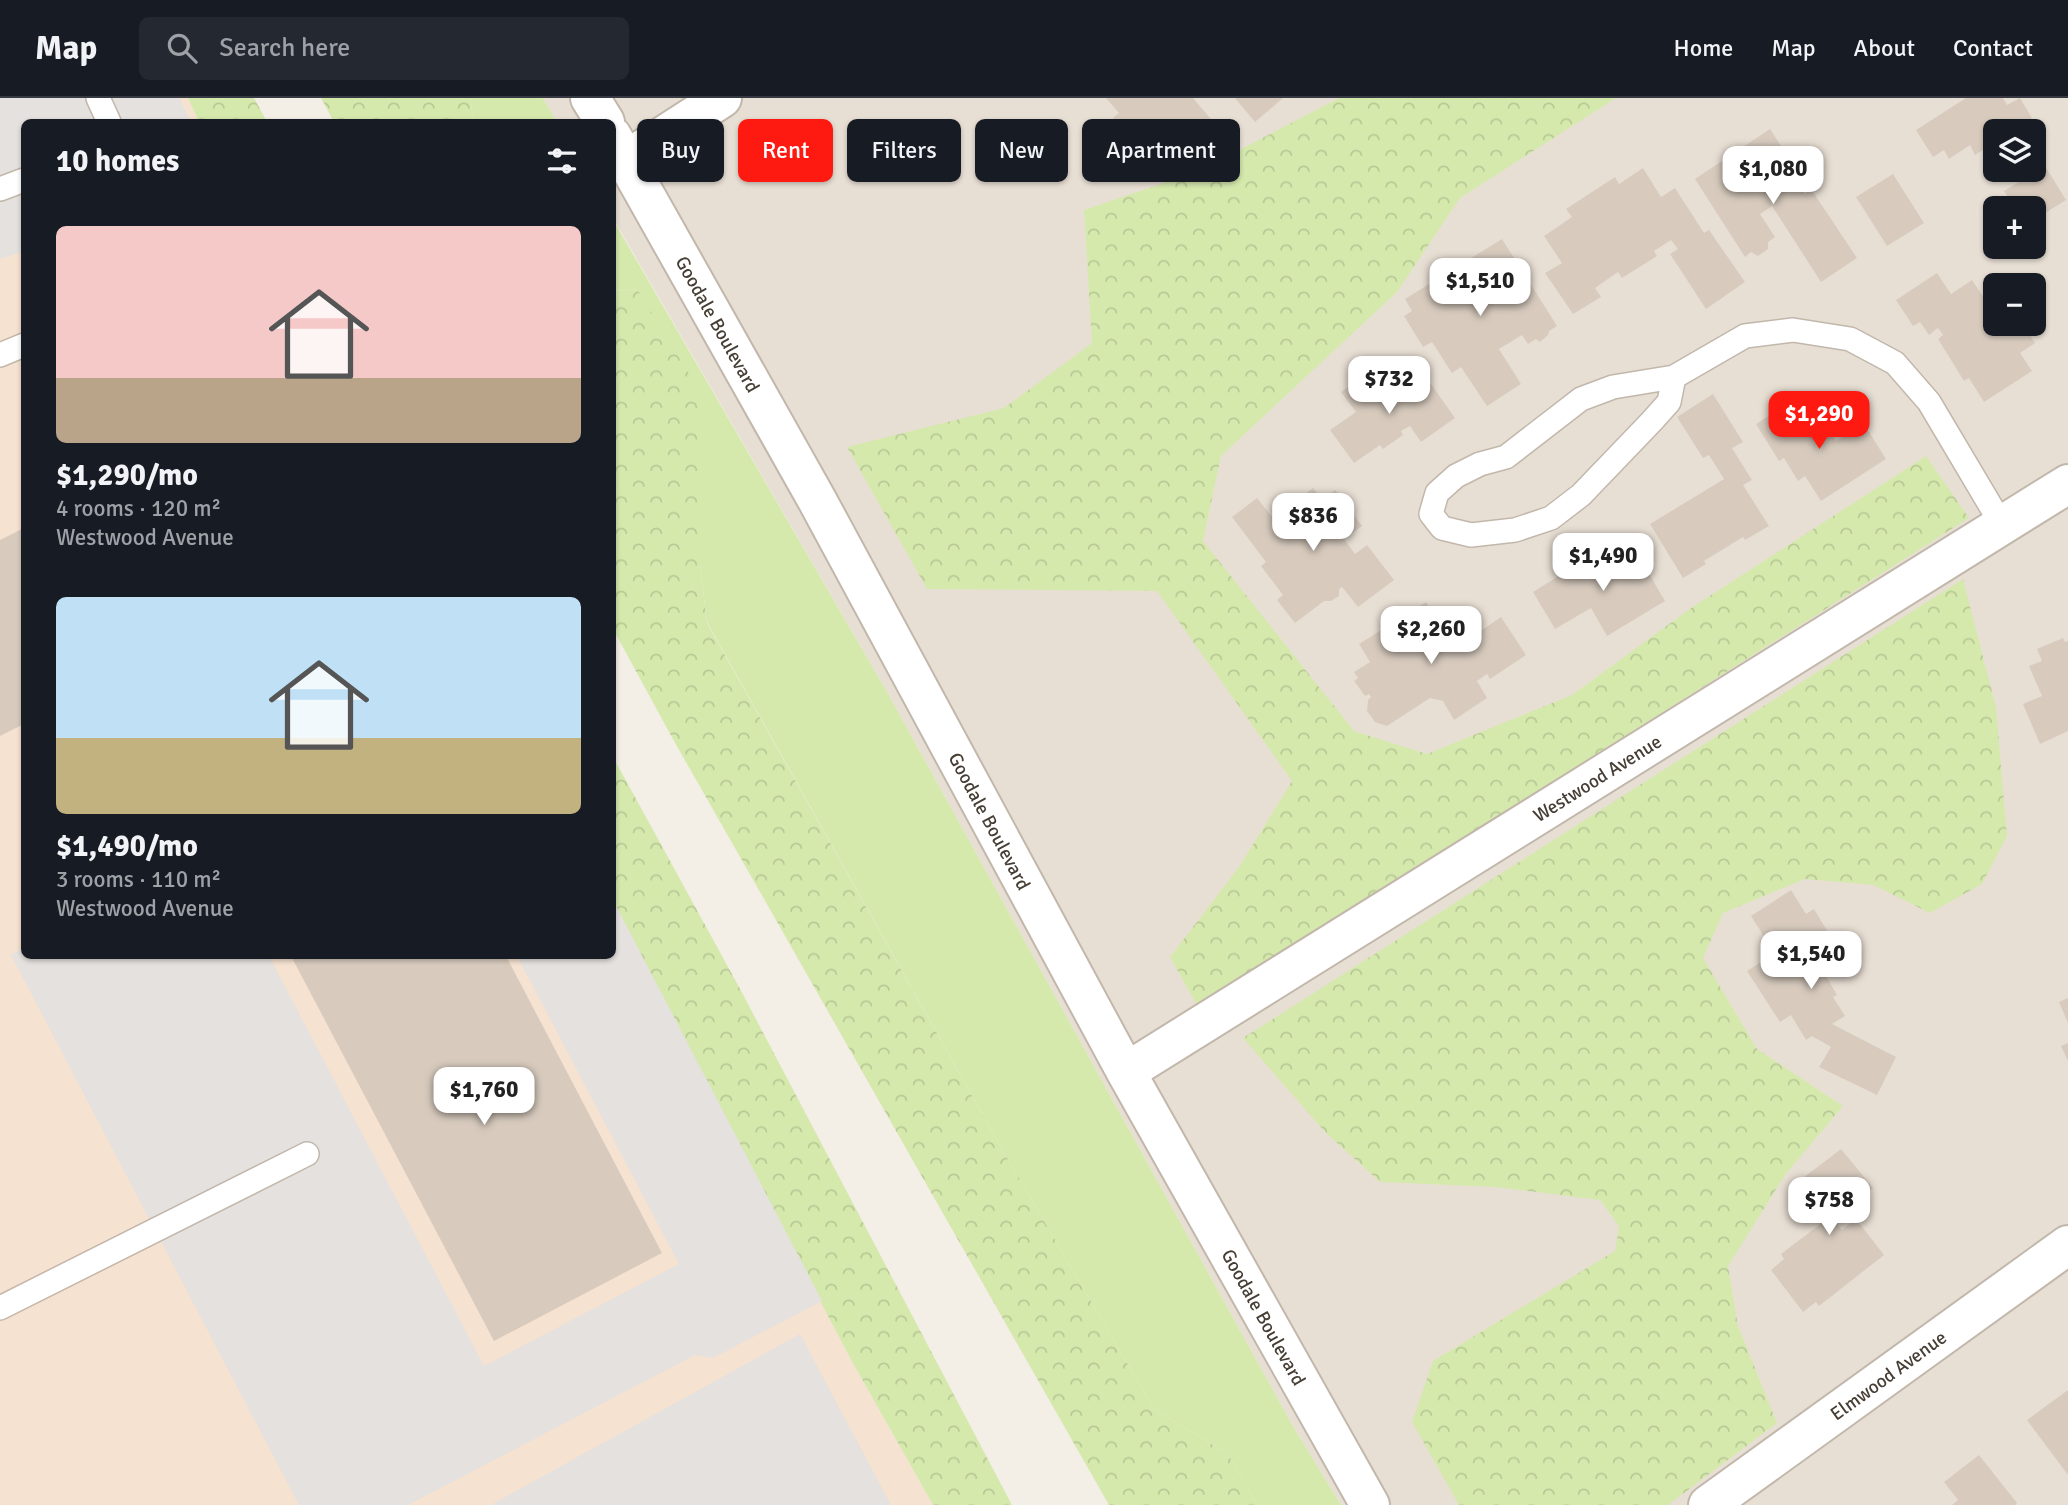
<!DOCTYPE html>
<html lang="en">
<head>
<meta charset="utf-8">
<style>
  body { margin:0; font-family:Signika,sans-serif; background:#242831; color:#f1f3f6; height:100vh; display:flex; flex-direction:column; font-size:26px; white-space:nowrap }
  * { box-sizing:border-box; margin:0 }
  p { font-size:23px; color:#9ea1a6 }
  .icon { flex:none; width:38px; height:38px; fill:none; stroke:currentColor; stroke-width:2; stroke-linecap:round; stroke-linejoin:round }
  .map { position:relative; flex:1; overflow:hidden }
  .sheet { position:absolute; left:21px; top:21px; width:595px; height:840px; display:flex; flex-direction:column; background:#171b24; border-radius:10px; box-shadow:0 2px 5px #0004 }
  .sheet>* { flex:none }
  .guide { position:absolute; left:637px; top:21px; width:665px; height:63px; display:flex; gap:14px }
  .fabs { position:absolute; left:1983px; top:21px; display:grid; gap:14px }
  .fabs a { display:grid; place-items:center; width:63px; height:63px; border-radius:10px; background:#171b24; box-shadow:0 2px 5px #0004; font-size:35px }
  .price { position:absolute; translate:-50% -60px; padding:0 16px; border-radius:14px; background:#fff; color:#222; font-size:23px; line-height:46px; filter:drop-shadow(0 2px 4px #0008) }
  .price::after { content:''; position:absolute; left:50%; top:42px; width:21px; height:16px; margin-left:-10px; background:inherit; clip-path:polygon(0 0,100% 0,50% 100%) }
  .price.selected { background:#ff1a11; color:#fff }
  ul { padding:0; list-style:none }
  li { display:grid; align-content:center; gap:14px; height:371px; padding:0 35px }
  li span { display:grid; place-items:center; height:217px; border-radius:10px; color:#555 }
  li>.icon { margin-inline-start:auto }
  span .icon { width:126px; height:126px; fill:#fffc; stroke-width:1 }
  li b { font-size:30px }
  h2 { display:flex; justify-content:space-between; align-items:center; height:84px; padding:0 35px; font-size:30px }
  .tag { padding:0 24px; border-radius:10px; background:#171b24; box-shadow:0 2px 5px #0004; font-size:24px; line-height:63px }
  .tag.selected { background:#ff1a11; color:#fff }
  header { display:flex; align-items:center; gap:42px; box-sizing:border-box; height:98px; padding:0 35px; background:#171b24; border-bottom:2px solid #363941 }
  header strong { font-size:33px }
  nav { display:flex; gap:38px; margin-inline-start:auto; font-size:24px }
  .search { width:490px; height:63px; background:#242831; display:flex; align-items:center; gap:18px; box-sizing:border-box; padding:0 24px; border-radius:10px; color:#9ea1a6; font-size:26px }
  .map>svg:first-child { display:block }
  .residential { fill:#e8dfd4; fill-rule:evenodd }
  .commercial { fill:#f6e2d0 }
  .grass { fill:#d5e9ad }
  .forest { fill:url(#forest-crowns) }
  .parking { fill:#e4e1de }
  .building { fill:#d8cbbe }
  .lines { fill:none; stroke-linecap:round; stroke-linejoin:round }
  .lane-casing { stroke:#c2b7ab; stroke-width:26 }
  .street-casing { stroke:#c2b7ab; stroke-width:42 }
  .lane { stroke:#fff; stroke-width:23 }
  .street { stroke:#fff; stroke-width:38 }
  .labels { text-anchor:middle; stroke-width:5; stroke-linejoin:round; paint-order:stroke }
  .street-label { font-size:19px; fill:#463e35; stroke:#fff }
</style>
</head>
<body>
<header>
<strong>Map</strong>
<div class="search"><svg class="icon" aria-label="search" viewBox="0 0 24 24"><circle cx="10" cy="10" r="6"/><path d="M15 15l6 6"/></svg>Search here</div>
<nav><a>Home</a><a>Map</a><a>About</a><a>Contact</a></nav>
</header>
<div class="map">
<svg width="2068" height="1407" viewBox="0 0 2068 1407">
  <defs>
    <pattern id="forest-crowns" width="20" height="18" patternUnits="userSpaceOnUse" patternTransform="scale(1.75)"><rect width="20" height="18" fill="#d5e9ad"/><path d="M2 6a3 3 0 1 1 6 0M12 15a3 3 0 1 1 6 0" fill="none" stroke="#b8c995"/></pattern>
  </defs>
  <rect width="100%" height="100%" fill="#f3eee6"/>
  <path class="residential" d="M543,0H2068V1407H1341L1294,1330L887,594L613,120L612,24H557ZM1995,33H2034V72H1995ZM1995,110H2034V149H1995ZM1995,187H2034V226H1995Z"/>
  <path class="commercial" d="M0,0H188L199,24H24V858H612L613,808L850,1260L933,1407H0Z"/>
  <path class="grass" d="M470,0H543L557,24H474Z
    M612,120L887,594L1294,1330L1341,1407H1257L1228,1356L1154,1311L999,1046L707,524L700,466L637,191L613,193Z"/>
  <path class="forest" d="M188,0H254L267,24H199Z
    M321,0H470L474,24H334Z
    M1339,0H1616L1460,100L1397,194L1221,358L1203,443L1354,633L1427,656L1572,597L1691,510L1926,358L1969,420L1198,909L1170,859L1239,769L1292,683L1157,493L927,491L847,349L1004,310L1092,245L1084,112L1199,73Z
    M637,191L701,295L700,466L707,525L999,1046L1154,1311L1228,1356L1257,1407H1109L674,643L613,531V193Z
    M1963,481L1996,609L2007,738L1982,786L1930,815L1873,787L1805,781L1723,815L1703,860L1757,951L1843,1008L1785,1077L1728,1168L1738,1228L1777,1325L1668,1407H1459L1412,1324L1433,1263L1615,1153L1619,1128L1600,1102L1495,1089L1380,1084L1326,1035L1243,940Z
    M612,657L739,889L1012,1407H933L850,1260L613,808Z"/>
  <path class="parking" d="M0,0H179L191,24H24V153L0,161Z
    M613,802L822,1203L713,1260L695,1257L408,1407H299L11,857L24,850V858H269L484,1268L679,1166L517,858H612Z
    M800,1236L891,1407H491Z"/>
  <path class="building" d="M1106,0H1193L1221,33L1183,66L1163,41L1159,44L1150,34L1136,46L1113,20L1119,15Z
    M1235,0H1283L1255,24Z
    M1966,0H2003L2007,7L2020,0L2032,20L2012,33L2005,24L1995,32V44L1975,57L1970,47L1949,61L1944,52L1933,59L1916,32Z
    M1770,31L1791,63L1786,66L1805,96L1811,91L1857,160L1821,184L1772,108L1760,116L1775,139L1768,144V151L1758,158L1751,154L1745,159L1695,81Z
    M2045,68L2066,102L2034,122V110H2015L2004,93Z
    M1643,70L1661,99L1675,90L1704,135L1709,132L1745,184L1706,211L1670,156L1678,151L1671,142L1654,153L1657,158L1622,180L1618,174L1595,190L1601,199L1573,216L1545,175L1562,165L1544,138L1572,119L1566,111L1615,79L1619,86Z
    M1893,76L1924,125L1887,148L1856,99Z
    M1502,141L1557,228L1549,233L1548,237L1540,244L1536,241L1528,246L1522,237L1499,251L1521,286L1487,308L1461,269L1452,275L1432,244L1423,249L1404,218L1412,213L1405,201Z
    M1937,175L1951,196L1972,182L1995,216V226H2002L2004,229L2009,226H2023L2035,245L2020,255L2032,273L1984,304L1969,280L1964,283L1938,241L1943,237L1938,230L1929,237L1920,224L1913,228L1896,202Z
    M1404,278L1416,296L1431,286L1455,320L1421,344L1410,328L1401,333L1403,337L1383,351L1380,347L1354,365L1330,332L1356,314L1341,294L1362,279L1376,298Z
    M1713,296L1743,344L1732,350L1752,382L1743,387L1769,428L1745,442L1743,439L1704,463L1706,466L1683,480L1650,426L1724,381L1709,357L1703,360L1677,319Z
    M1794,302L1815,337L1817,335L1834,340L1836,343L1864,326L1886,361L1821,403L1805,378L1798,383L1784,360L1779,363L1756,326Z
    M1313,390L1323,402L1335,392L1362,428L1344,441L1355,456L1367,447L1394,482L1358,509L1342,489L1339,491V498L1331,503H1324L1295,525L1277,502L1283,497L1261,468L1266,464L1232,419L1257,400L1273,420Z
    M24,430V626L0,638V442Z
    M1632,447L1665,503L1607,538L1591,510L1555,531L1533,494L1570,471L1576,480Z
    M1426,504L1456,550L1501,519L1526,557L1490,581L1487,576L1477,583L1487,600L1454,622L1443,603L1430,600L1387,628L1375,624L1367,613L1368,602L1371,599L1369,596L1365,598L1354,583L1358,580L1354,574L1370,564L1359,546Z
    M2063,540L2065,544L2068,543V633L2040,646L2023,606L2042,598L2029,568L2042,563L2037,551Z
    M1791,792L1806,816L1814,811L1831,839L1822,844L1834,863L1822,871L1837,897L1833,899L1845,918L1832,926L1896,959L1877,997L1819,969L1831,949L1812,938L1806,942L1791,917L1780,924L1747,873L1769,859L1759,843L1765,840L1751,818Z
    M291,858H506L662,1155L494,1243Z
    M2068,900V925L2059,904Z
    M2068,945V963L2061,948Z
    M1841,1051L1873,1090L1833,1121L1842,1132L1856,1121L1884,1157L1819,1208L1816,1204L1803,1214L1771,1172L1784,1161L1781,1156L1827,1121L1799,1083Z
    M2068,1292V1377L2027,1322Z
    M1979,1357L2017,1405L2015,1407H1952L1958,1402L1944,1384Z"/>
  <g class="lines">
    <g class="lane-casing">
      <path id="lane" d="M98,0L109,24
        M0,91L24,82
        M0,257L24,247
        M1674,279L1669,304L1652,323L1581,397L1551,420L1515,432L1471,437L1442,430L1431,416L1437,395L1456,378L1480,366L1506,359L1581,301L1613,289Z
        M1674,279L1745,238L1793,232L1850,241L1895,265L1929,304L2002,427
        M0,1210L307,1056"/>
    </g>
    <g class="street-casing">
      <path id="street" d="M590,0L605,24
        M612,38L817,402L1126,974L1370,1407
        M626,62L722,0
        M1126,974L2068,386
        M1708,1407L2068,1147"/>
    </g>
    <use href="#lane" class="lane"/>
    <use href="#street" class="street"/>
  </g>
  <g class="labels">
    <g class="street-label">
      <text transform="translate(718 226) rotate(61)" y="7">Goodale Boulevard</text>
      <text transform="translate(1597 680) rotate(-32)" y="7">Westwood Avenue</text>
      <text transform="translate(990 723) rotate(62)" y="7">Goodale Boulevard</text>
      <text transform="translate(1264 1219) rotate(61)" y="7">Goodale Boulevard</text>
      <text transform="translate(1888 1277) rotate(-36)" y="7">Elmwood Avenue</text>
    </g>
  </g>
</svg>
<div class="fabs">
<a><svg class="icon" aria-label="layers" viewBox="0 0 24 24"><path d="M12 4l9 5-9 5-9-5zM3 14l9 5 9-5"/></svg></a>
<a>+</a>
<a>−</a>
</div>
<b class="price" style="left:1773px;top:108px">$1,080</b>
<b class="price" style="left:1480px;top:220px">$1,510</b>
<b class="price" style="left:1389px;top:318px">$732</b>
<b class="price selected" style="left:1819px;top:353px">$1,290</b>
<b class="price" style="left:1313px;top:455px">$836</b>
<b class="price" style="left:1603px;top:495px">$1,490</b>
<b class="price" style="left:1431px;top:568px">$2,260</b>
<b class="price" style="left:1811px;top:893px">$1,540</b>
<b class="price" style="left:484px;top:1029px">$1,760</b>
<b class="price" style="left:1829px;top:1139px">$758</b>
<div class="guide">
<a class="tag">Buy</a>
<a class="tag selected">Rent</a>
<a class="tag">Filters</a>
<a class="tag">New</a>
<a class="tag">Apartment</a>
</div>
<section class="sheet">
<h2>10 homes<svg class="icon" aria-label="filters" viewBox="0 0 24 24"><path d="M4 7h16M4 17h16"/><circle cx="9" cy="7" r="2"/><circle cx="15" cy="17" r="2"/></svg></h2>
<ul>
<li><span style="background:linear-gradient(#f6c9c9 70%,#b9a48a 0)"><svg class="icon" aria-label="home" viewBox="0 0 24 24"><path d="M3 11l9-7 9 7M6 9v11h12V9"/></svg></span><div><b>$1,290/mo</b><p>4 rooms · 120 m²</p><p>Westwood Avenue</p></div></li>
<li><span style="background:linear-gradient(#bfe0f5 65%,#c2b280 0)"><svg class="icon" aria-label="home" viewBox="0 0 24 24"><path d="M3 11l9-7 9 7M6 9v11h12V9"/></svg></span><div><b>$1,490/mo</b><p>3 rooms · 110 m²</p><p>Westwood Avenue</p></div></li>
</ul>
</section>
</div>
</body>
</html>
